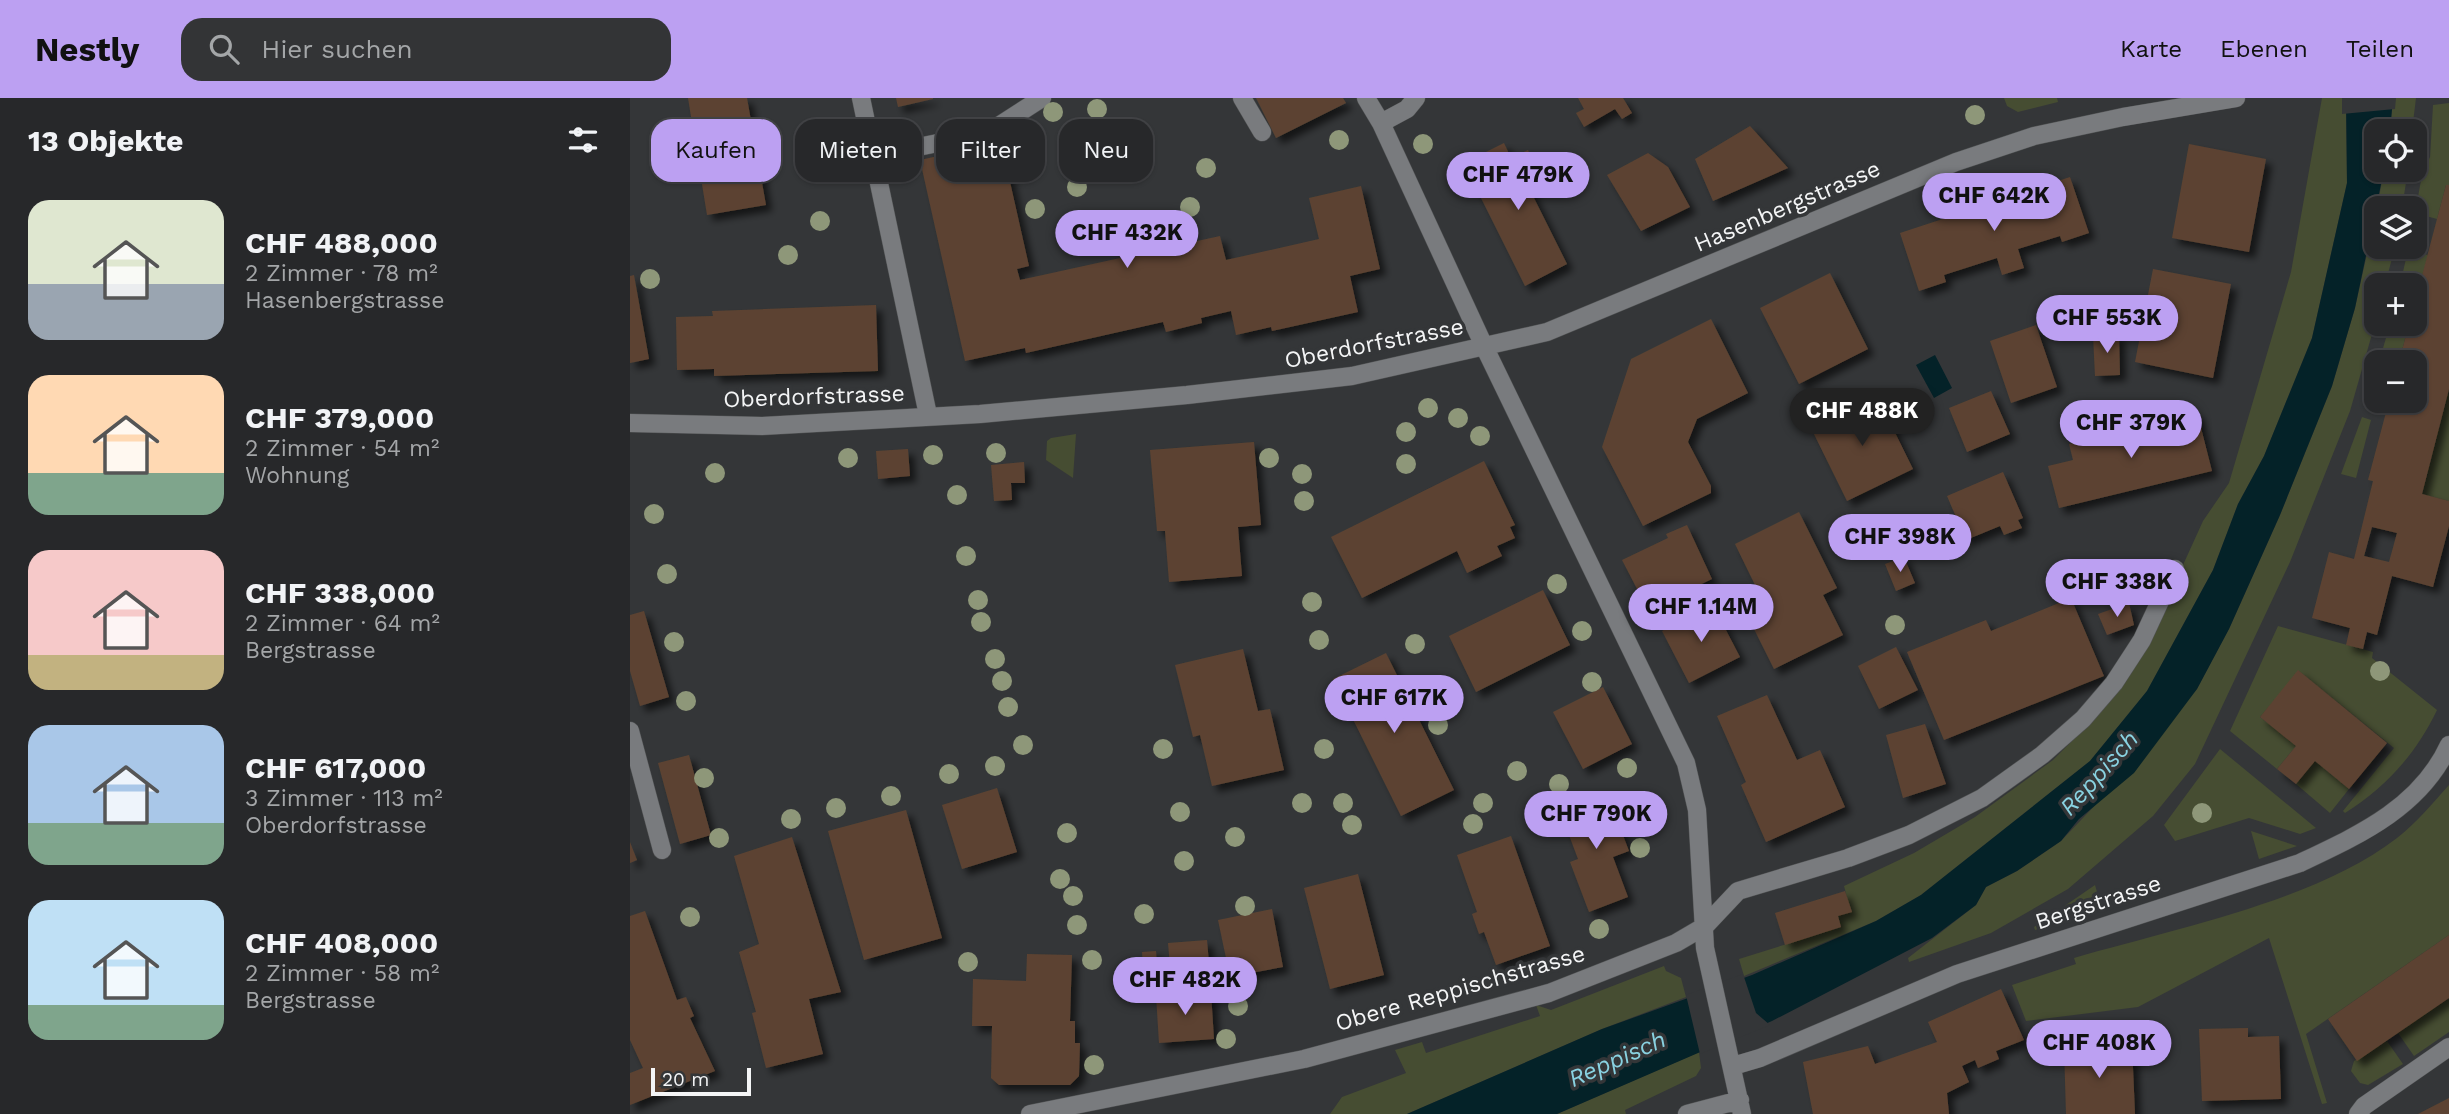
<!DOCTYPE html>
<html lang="de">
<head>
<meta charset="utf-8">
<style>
  body { margin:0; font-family:"Work Sans",sans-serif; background:#333436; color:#f1f3f6; height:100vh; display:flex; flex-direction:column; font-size:26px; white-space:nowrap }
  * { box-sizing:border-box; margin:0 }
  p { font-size:23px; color:#a4a6a8 }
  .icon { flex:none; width:38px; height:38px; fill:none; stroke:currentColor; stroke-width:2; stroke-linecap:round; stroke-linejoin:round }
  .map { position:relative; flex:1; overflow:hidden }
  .sheet { display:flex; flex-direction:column; background:#27282a; width:630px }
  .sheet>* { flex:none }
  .top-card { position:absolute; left:21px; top:21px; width:665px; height:63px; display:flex; gap:14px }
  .controls { position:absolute; left:1734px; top:21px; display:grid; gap:14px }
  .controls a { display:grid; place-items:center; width:63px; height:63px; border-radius:14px; background:#27282a; box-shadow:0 2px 5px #0004,0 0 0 2px #434447; font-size:35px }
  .scale { position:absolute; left:21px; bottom:18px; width:100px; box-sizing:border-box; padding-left:7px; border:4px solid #f4f5f6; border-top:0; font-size:19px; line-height:24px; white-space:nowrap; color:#f4f5f6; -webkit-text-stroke:5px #343638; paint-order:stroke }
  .price { position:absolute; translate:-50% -60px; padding:0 16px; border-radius:24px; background:#bca0f2; color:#111; font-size:23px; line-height:46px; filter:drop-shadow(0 2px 4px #0008) }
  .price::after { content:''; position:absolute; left:50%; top:42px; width:21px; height:16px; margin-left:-10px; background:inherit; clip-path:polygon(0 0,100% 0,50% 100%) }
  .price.selected { background:#222; color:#fff }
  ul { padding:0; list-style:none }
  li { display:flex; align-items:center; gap:21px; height:175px; padding:0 28px }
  li span { display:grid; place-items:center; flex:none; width:196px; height:140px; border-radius:21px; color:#555 }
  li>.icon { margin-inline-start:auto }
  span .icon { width:84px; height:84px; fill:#fffc; stroke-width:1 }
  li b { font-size:30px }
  h2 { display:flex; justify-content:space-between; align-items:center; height:84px; padding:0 28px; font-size:30px }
  .chip { padding:0 24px; border-radius:21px; background:#27282a; box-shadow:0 2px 5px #0004,0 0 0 2px #434447; font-size:24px; line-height:63px }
  .chip.selected { background:#bca0f2; color:#111 }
  header { display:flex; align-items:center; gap:42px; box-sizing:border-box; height:98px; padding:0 35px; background:#bca0f2; color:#111 }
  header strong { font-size:33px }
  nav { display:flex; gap:38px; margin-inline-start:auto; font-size:24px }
  .search { width:490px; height:63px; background:#333436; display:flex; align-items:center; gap:18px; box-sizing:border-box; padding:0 24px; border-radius:21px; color:#a4a6a8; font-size:26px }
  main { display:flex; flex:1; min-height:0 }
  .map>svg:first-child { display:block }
  .green { fill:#464d32 }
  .water { fill:#042228 }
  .pier { fill:#343638 }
  .building { fill:#5c4331; fill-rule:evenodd; filter:url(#shadow) }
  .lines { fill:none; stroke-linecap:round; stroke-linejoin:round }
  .minor-casing { stroke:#505253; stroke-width:19 }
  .minor { stroke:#797b7e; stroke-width:18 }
  .tree { fill:#8e9779 }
  .labels { text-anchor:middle; stroke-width:7; stroke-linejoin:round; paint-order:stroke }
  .street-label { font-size:23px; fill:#f4f5f6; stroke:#343638 }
  .water-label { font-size:24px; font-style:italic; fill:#89d2e1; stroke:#343638 }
</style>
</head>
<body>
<header>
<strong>Nestly</strong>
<div class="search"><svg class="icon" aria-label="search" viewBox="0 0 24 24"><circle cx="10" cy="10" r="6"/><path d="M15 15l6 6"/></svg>Hier suchen</div>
<nav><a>Karte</a><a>Ebenen</a><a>Teilen</a></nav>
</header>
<main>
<section class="sheet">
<h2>13 Objekte<svg class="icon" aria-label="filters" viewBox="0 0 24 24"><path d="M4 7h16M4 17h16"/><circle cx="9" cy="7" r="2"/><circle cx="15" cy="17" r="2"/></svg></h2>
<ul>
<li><span style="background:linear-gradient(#dfe7d0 60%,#9aa5b1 0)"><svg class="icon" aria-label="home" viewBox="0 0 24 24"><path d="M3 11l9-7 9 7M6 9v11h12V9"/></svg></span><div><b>CHF 488,000</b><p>2 Zimmer · 78 m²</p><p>Hasenbergstrasse</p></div></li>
<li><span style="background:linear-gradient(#ffd9b3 70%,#7fa58c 0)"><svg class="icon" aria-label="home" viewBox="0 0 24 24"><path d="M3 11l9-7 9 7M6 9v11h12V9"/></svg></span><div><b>CHF 379,000</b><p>2 Zimmer · 54 m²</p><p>Wohnung</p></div></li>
<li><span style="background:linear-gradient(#f6c9c9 75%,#c2b280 0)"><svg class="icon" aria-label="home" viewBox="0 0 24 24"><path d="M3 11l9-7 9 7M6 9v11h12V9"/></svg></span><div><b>CHF 338,000</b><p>2 Zimmer · 64 m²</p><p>Bergstrasse</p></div></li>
<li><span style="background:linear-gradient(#a9c7e8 70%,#7fa58c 0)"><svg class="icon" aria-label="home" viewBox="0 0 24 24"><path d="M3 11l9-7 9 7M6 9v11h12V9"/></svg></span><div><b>CHF 617,000</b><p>3 Zimmer · 113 m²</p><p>Oberdorfstrasse</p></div></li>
<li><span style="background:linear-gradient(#bfe0f5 75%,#7fa58c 0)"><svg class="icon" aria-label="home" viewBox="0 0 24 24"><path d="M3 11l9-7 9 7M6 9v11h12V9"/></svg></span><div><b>CHF 408,000</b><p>2 Zimmer · 58 m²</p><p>Bergstrasse</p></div></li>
</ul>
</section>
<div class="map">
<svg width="1819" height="1016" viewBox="0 0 1819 1016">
  <defs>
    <filter id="shadow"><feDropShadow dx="6" dy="6" stdDeviation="3.5" flood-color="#0009"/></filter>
  </defs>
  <rect width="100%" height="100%" fill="#343638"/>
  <path class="green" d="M1374,0H1427L1428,4L1388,14L1377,8Z
    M1692,0H1716L1717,85L1682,240L1634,358L1608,406L1583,472L1517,593L1460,663L1291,797L1246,823L1114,878L1109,861L1211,829L1208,818L1221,814L1214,788L1284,755L1345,719L1423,662L1459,626L1518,544L1573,423L1599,385L1661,174Z
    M1763,0H1786L1782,33H1760Z
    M1819,5V87H1816L1807,121L1785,115L1792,77L1800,59L1803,7Z
    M1754,72H1778L1772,110H1747Z
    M1746,115V149H1765L1755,187H1746V222L1720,313L1660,464L1565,666L1523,718L1438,791L1361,835L1279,864L1278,860L1346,807L1356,789L1387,773L1431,743L1472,700L1567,591L1599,531L1650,417L1702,288L1725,210Z
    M1778,152L1798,157L1785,204V187H1770Z
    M1760,226H1779L1769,264H1749Z
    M1746,272V303H1759L1755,316L1735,311Z
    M1819,291V403L1792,396Z
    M1732,319L1741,322L1726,380L1711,376Z
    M446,336L443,380L416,362L417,343L421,340Z
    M1648,528L1743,554L1742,560L1807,612C1786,656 1756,689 1715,715L1713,713L1764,650L1669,573L1630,619L1666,648L1647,671L1600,633Z
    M1590,651L1686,730L1670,736L1619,720L1545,743L1534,727Z
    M1685,663L1719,691L1700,715L1666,686Z
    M1819,687V837L1676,936L1697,1005L1692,1006L1639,840L1508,909L1396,923L1382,887L1446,866L1444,860C1543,831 1686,803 1767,740C1786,725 1803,705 1819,687Z
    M1621,733L1667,748L1629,761Z
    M1465,787L1472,811L1405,832L1404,829Z
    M1034,868L1036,873L1051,880L1056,899L972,931L777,1016H700L712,999L776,975L765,952L792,944L796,955L910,918L906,907L921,912Z
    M1819,900V934L1784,958L1768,935Z
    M1757,943L1773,966L1738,987L1730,985L1721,973L1724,963Z
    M1069,954L1071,970L1066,978L995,1012L996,1016H927Z"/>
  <path class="water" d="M1716,0H1763L1760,33H1746V72H1754L1725,210L1702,288L1650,417L1599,531L1567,591L1504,675L1449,721L1431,743L1387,773L1356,789L1346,807L1302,840L1142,923L927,1016H777L972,931L1122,877L1246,823L1291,797L1460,663L1517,593L1583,472L1608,406L1634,358L1682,240L1717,85Z
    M1305,257L1322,290L1304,300L1286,267Z"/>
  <path class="pier" d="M1712,0H1766L1765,11L1712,16Z
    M1113,876L1126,915L1140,927L1070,956L1056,897Z"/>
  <path class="building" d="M58,0H117L136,107L77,117Z
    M266,0H303V1L268,9Z
    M626,0H713L716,5L646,40Z
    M948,0H993L1002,15L992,21L985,11L954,29L946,15L954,11Z
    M1120,28L1158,70L1083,103L1065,61Z
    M371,44L399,168L387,171L390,182L590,138L596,162L689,141L679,100L731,88L750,171L720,178L728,214L642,233L641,229L606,237L601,213L571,220L572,225L536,234L533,224L396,255L395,250L335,263L290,62Z
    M874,45L881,60L898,52L914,85L900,92L937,166L895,188L841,80L850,76L842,61Z
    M1559,46L1636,61L1619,154L1542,140Z
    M1018,55L1038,69L1060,109L1011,133L977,77Z
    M1440,79L1459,135L1432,144L1430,138L1388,151L1394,170L1372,177L1367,160L1314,177L1316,184L1289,193L1270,135Z
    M1816,87H1819V291L1792,396L1819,403V428L1803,489L1762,478L1747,537L1737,534L1733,551L1716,547L1720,530L1682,520L1699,454L1724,461L1743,383L1738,382L1759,303H1785V264H1769L1779,226H1785V204ZM1742,429L1767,435L1759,464L1734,458Z
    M1523,171L1601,186L1583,280L1505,264Z
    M1200,175L1238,251L1169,286L1130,210Z
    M4,177L19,261L0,265V178Z
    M246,207L248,273L84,278V271L47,272L46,219L83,218L82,213Z
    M1081,221L1118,295L1067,321L1058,344L1081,388V395L1013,428L972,349L1001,261Z
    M1406,227L1427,289L1381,305L1360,243Z
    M1489,236L1490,277L1465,278L1463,237Z
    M1361,293L1380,336L1337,354L1319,310Z
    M1247,298L1283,371L1217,403L1181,330Z
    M1567,314L1582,373L1429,410L1418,368L1443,362L1439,346Z
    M624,344L631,427L608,429L612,478L539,484L535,433H527L520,352Z
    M278,351L280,378L248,381L246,353Z
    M854,363L885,427L880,429L885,440L867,448L872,458L837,475L827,453L732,500L701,439Z
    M394,364L395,385H381L382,402L364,403L361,367Z
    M1373,374L1393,420L1388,422L1392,430L1374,437L1370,428L1336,442L1317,398Z
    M1169,414L1207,490L1193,497L1213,537L1144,571L1124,531L1135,525L1118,493L1126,489L1105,446Z
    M1057,427L1082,481L1018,512L992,462L1038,440L1036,436Z
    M1274,459L1285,485L1266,493L1255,466Z
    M913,492L940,547L846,594L819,538Z
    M1441,500L1474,578L1314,642L1277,554L1356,522L1361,533Z
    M1499,505L1504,527L1477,537L1468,516Z
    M1083,507L1110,559L1059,585L1032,533Z
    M14,513L39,599L10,608L0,573V517Z
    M1266,549L1288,592L1249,611L1228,568Z
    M613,551L628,613L640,611L654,672L582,688L570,637L563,639L545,567Z
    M756,555L824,692L771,718L703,581Z
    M1668,572L1757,645L1719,691L1685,663L1666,686L1647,671L1666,648L1630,619Z
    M973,589L1002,646L953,671L923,614Z
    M1137,597L1167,662L1190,652L1215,709L1136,744L1111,687L1116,684L1087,618Z
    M1295,626L1316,686L1273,700L1256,637Z
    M59,657L81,737L50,746L28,665Z
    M367,690L387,754L332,771L312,707Z
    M977,695L999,753L983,759L998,799L959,814L940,764L948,761L930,713Z
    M276,712L312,840L234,862L198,733Z
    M881,738L920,848L866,867L854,834L849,836L842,816L847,814L827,757Z
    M162,739L211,894L179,901L193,956L136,970L122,915L126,914L109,854L129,846L104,758Z
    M0,744L7,762L0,765Z
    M728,776L754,877L700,891L674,790Z
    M1215,793L1222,814L1208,818L1211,829L1155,847L1145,815Z
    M642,811L653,869L600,879L588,822Z
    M15,813L47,902L56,899L64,918L60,920L85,973L0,1007V975L13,970L0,942V818Z
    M1819,837V900L1727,963L1698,921Z
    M577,842L580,877L541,880L538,845Z
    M526,853L527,867L513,868L512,854Z
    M397,856L442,857L440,923H445V945H450L449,978L440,987H369L361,980L362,928H342L343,881L396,883Z
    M1371,891L1394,942L1366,953L1369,961L1348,970L1345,962L1332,968L1339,984L1317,995L1319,1016H1183L1173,964L1238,948L1245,966L1307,944L1298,924Z
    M581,894L584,941L529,945L526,897Z
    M1618,930V939L1649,938L1651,1001L1572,1003L1569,931Z
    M1502,946L1505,1016H1436L1434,948Z
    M1819,1000V1016H1788Z"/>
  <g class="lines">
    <g class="minor-casing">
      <path id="minor" d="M231,0L298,317
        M612,0L632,34
        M736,0L751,25L854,248L1056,665L1067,712L1075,850L1112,1016
        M751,25L777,11L786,0
        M244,58L342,38L367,29L412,0
        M0,325L132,328L350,316L557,297L722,278L917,234L1326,64L1404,38L1493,19L1606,0
        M0,633L32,752
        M1103,968L1130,960L1327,876L1670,765C1729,737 1790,710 1819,647
        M400,1016L674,961L919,895L1046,845L1075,828L1108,793L1218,760L1279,737L1352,700L1412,657L1453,621L1484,585L1512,542L1545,471
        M1057,1016L1110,1002
        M1728,1016L1734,1008L1819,949"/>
    </g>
    <use href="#minor" class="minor"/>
  </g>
  <g class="tree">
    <circle cx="467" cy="11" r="10"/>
    <circle cx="423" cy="14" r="10"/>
    <circle cx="1345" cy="17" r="10"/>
    <circle cx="709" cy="42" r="10"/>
    <circle cx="793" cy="46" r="10"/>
    <circle cx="200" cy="69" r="10"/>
    <circle cx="576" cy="70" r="10"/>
    <circle cx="401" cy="71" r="10"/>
    <circle cx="447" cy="89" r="10"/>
    <circle cx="560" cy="109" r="10"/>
    <circle cx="405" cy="111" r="10"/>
    <circle cx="190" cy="123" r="10"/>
    <circle cx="158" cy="157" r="10"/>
    <circle cx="20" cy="181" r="10"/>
    <circle cx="798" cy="310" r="10"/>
    <circle cx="828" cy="320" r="10"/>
    <circle cx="776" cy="334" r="10"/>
    <circle cx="850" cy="338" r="10"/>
    <circle cx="366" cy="355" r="10"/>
    <circle cx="303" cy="357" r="10"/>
    <circle cx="218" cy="360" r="10"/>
    <circle cx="639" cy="360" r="10"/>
    <circle cx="776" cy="366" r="10"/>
    <circle cx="85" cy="375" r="10"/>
    <circle cx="672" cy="376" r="10"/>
    <circle cx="327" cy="397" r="10"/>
    <circle cx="674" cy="403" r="10"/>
    <circle cx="24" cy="416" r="10"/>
    <circle cx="336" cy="458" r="10"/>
    <circle cx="37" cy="476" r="10"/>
    <circle cx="927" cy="486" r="10"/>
    <circle cx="348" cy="502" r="10"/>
    <circle cx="682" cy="504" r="10"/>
    <circle cx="351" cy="524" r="10"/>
    <circle cx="1265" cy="527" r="10"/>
    <circle cx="952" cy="533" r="10"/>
    <circle cx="689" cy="542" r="10"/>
    <circle cx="44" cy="544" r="10"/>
    <circle cx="785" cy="546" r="10"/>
    <circle cx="365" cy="561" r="10"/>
    <circle cx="1750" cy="573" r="10"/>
    <circle cx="372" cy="583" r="10"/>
    <circle cx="962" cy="584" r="10"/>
    <circle cx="56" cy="603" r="10"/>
    <circle cx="378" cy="609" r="10"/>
    <circle cx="808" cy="627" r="10"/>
    <circle cx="393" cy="647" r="10"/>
    <circle cx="533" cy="651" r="10"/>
    <circle cx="694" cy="651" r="10"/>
    <circle cx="365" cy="668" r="10"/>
    <circle cx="997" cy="670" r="10"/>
    <circle cx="887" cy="673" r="10"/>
    <circle cx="319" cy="676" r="10"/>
    <circle cx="74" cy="680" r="10"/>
    <circle cx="929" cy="686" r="10"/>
    <circle cx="261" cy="698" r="10"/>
    <circle cx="672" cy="705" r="10"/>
    <circle cx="713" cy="705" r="10"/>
    <circle cx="853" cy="705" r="10"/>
    <circle cx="206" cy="710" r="10"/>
    <circle cx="550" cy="714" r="10"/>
    <circle cx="1572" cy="715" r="10"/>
    <circle cx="161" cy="721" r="10"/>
    <circle cx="843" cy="726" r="10"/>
    <circle cx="722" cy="727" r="10"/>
    <circle cx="437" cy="735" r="10"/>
    <circle cx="605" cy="739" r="10"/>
    <circle cx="89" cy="740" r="10"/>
    <circle cx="1010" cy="750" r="10"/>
    <circle cx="554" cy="763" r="10"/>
    <circle cx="430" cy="781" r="10"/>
    <circle cx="443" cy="798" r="10"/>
    <circle cx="615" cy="808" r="10"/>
    <circle cx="514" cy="816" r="10"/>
    <circle cx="60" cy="819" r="10"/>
    <circle cx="447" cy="827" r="10"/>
    <circle cx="969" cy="831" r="10"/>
    <circle cx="462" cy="862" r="10"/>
    <circle cx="338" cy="864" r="10"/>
    <circle cx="608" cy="908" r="10"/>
    <circle cx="596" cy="941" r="10"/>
    <circle cx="464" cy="967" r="10"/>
  </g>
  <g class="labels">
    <g class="street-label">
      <text transform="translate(1157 108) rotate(-23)" y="8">Hasenbergstrasse</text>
      <text transform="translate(744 245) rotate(-11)" y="8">Oberdorfstrasse</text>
      <text transform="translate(184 298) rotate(-2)" y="8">Oberdorfstrasse</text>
      <text transform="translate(1468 804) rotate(-18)" y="8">Bergstrasse</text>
      <text transform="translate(830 890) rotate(-16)" y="8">Obere Reppischstrasse</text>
    </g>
    <g class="water-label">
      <text transform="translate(1469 675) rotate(-48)" y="8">Reppisch</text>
      <text transform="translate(987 961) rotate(-24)" y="8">Reppisch</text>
    </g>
  </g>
</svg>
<div class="controls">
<a><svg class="icon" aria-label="locate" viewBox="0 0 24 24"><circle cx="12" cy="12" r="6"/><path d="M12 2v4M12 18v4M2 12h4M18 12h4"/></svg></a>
<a><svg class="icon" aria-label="layers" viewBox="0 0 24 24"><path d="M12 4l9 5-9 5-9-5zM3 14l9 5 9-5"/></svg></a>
<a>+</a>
<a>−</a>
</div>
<div class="scale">20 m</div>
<b class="price" style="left:888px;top:114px">CHF 479K</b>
<b class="price" style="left:1364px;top:135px">CHF 642K</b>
<b class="price" style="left:497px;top:172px">CHF 432K</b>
<b class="price" style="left:1477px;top:257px">CHF 553K</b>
<b class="price selected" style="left:1232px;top:350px">CHF 488K</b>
<b class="price" style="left:1501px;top:362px">CHF 379K</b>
<b class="price" style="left:1270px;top:476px">CHF 398K</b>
<b class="price" style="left:1487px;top:521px">CHF 338K</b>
<b class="price" style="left:1071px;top:546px">CHF 1.14M</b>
<b class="price" style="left:764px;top:637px">CHF 617K</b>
<b class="price" style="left:966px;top:753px">CHF 790K</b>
<b class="price" style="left:555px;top:919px">CHF 482K</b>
<b class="price" style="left:1469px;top:982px">CHF 408K</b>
<div class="top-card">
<a class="chip selected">Kaufen</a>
<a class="chip">Mieten</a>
<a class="chip">Filter</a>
<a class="chip">Neu</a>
</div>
</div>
</main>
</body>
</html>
